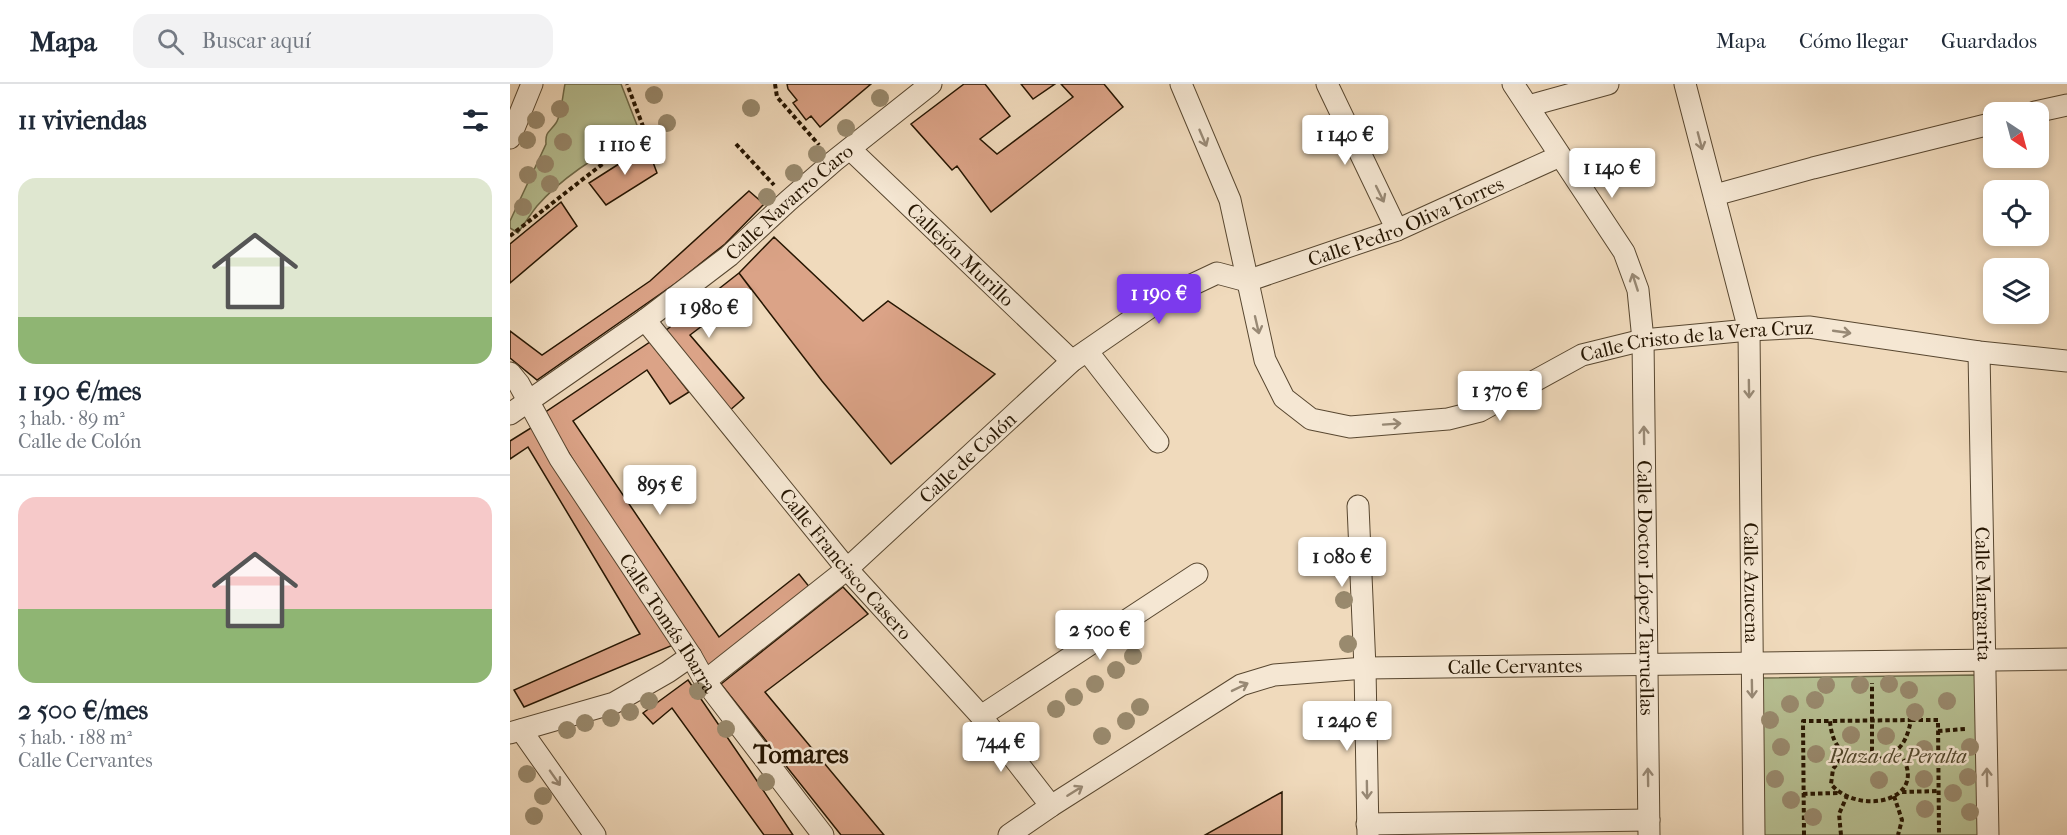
<!DOCTYPE html>
<html lang="es">
<head>
<meta charset="utf-8">
<style>
  body { margin:0; font-family:"IM FELL French Canon",serif; background:#f2f2f3; color:#1f2937; height:100vh; display:flex; flex-direction:column; font-size:22px; white-space:nowrap }
  * { box-sizing:border-box; margin:0 }
  p { font-size:20px; color:#747a83 }
  .icon { flex:none; width:33px; height:33px; fill:none; stroke:currentColor; stroke-width:2; stroke-linecap:round; stroke-linejoin:round }
  .map { position:relative; flex:1; overflow:hidden }
  .details { display:flex; flex-direction:column; background:#fff; width:510px }
  .details>* { flex:none }
  .needle { width:39px; rotate:144deg }
  .buttons { position:absolute; left:1473px; top:18px; display:grid; gap:12px }
  .buttons a { display:grid; place-items:center; width:66px; height:66px; border-radius:12px; background:#fff; box-shadow:0 3px 9px #0003; font-size:30px }
  .price { position:absolute; translate:-50% -51px; padding:0 14px; border-radius:6px; background:#fff; color:#222; font-size:20px; line-height:39px; filter:drop-shadow(0 2px 3px #0008) }
  .price::after { content:''; position:absolute; left:50%; top:36px; width:18px; height:14px; margin-left:-9px; background:inherit; clip-path:polygon(0 0,100% 0,50% 100%) }
  .price.current { background:#7c3aed; color:#fff }
  ul { padding:0; list-style:none }
  li { display:grid; align-content:center; gap:12px; height:318px; padding:0 18px }
  li+li { border-top:2px solid #e0e1e3 }
  li span { display:grid; place-items:center; height:186px; border-radius:18px; color:#555 }
  li>.icon { margin-inline-start:auto }
  span .icon { width:108px; height:108px; fill:#fffc; stroke-width:1 }
  li b { font-size:26px }
  h2 { display:flex; justify-content:space-between; align-items:center; height:72px; padding:0 18px; font-size:26px }
  header { display:flex; align-items:center; gap:36px; box-sizing:border-box; height:84px; padding:0 30px; background:#fff; border-bottom:2px solid #e0e1e3 }
  header strong { font-size:28px }
  nav { display:flex; gap:33px; margin-inline-start:auto; font-size:21px }
  .search { width:420px; height:54px; background:#f2f2f3; display:flex; align-items:center; gap:15px; box-sizing:border-box; padding:0 21px; border-radius:18px; color:#747a83; font-size:22px }
  main { display:flex; flex:1; min-height:0 }
  .map>svg:first-child { display:block }
  .green { fill:#b7c093; stroke:#6e6b4a; stroke-width:1.5 }
  .building { fill:#dba387; stroke:#261602; stroke-width:1.5 }
  .lines { fill:none; stroke-linecap:round; stroke-linejoin:round }
  .street-casing { stroke:#584730; stroke-width:23 }
  .path { stroke:#261602; stroke-width:4; stroke-dasharray:4.5 3; stroke-linecap:butt }
  .street { stroke:#f5e7d3; stroke-width:21 }
  .tree { fill:#998a6e }
  .oneway { stroke:#988975 }
  .labels { text-anchor:middle; stroke-width:5; stroke-linejoin:round; paint-order:stroke }
  .street-label { font-size:20px; fill:#261602; stroke:#f5e7d3 }
  .park-label { font-size:20px; font-style:italic; fill:#52492e; stroke:#f5e7d3 }
  .district-label { font-size:26px; font-weight:bold; fill:#261602; stroke:#f5e7d3 }
</style>
</head>
<body>
<header>
<strong>Mapa</strong>
<div class="search"><svg class="icon" aria-label="search" viewBox="0 0 24 24"><circle cx="10" cy="10" r="6"/><path d="M15 15l6 6"/></svg>Buscar aquí</div>
<nav><a>Mapa</a><a>Cómo llegar</a><a>Guardados</a></nav>
</header>
<main>
<section class="details">
<h2>11 viviendas<svg class="icon" aria-label="filters" viewBox="0 0 24 24"><path d="M4 7h16M4 17h16"/><circle cx="9" cy="7" r="2"/><circle cx="15" cy="17" r="2"/></svg></h2>
<ul>
<li><span style="background:linear-gradient(#dfe7d0 75%,#8fb573 0)"><svg class="icon" aria-label="home" viewBox="0 0 24 24"><path d="M3 11l9-7 9 7M6 9v11h12V9"/></svg></span><div><b>1 190 €/mes</b><p>3 hab. · 89 m²</p><p>Calle de Colón</p></div></li>
<li><span style="background:linear-gradient(#f6c9c9 60%,#8fb573 0)"><svg class="icon" aria-label="home" viewBox="0 0 24 24"><path d="M3 11l9-7 9 7M6 9v11h12V9"/></svg></span><div><b>2 500 €/mes</b><p>5 hab. · 188 m²</p><p>Calle Cervantes</p></div></li>
</ul>
</section>
<div class="map">
<svg width="1557" height="751" viewBox="0 0 1557 751">
  <rect width="100%" height="100%" fill="#f0dabc"/>
  <filter id="stains"><feTurbulence type="fractalNoise" baseFrequency=".00333" numOctaves="4"/><feColorMatrix values="0 0 0 0 .2 0 0 0 0 .09 0 0 0 0 .02 0 0 0 .5 -.17"/></filter>
  <radialGradient id="worn" r=".72"><stop offset=".6" stop-color="#630" stop-opacity="0"/><stop offset="1" stop-color="#630" stop-opacity=".3"/></radialGradient>
  <path class="green" d="M55,0H111L130,49C94,67 54,91 27,122C20,131 14,140 8,149L0,144V137L36,60C35,47 40,48 46,39C51,32 53,9 55,0Z
    M1466,591L1468,751H1253L1251,594Z"/>
  <path class="building" d="M277,0H361L310,43L301,32L296,36L283,19L287,16L278,5Z
    M454,0H475L500,32L470,55L487,70L563,13L551,0H594L613,23L481,128L447,82L442,86L401,40Z
    M511,0H545L523,15Z
    M137,62L147,89L96,121L79,99Z
    M239,107L254,120L215,160L166,199L27,296L0,274V247L32,271L140,197Z
    M51,118L67,142L0,199V160Z
    M264,153L353,237L378,217L485,290L381,380L312,297L229,189Z
    M229,189L241,205L180,251L234,314L219,327L155,247Z
    M140,258L179,308L160,320L137,286L63,337L209,553L289,490L305,510L201,587L122,471L34,329Z
    M24,342L168,559L14,623L4,606L130,550L18,363L0,375V357Z
    M333,503L358,530L255,608L374,751H331L211,600Z
    M178,596L241,688L283,751H254L162,624L143,640L133,629Z
    M772,708V751H695Z"/>
  <g class="lines">
    <g class="street-casing">
      <g id="street">
        <path id="s1" d="M671,0L720,116L755,276L774,314L801,335L840,343L938,335L970,327L1072,271L1133,256L1239,246L1299,243L1469,268L1557,277"/>
        <path d="M817,0L887,146"/>
        <path id="s2" d="M1003,0L1114,168L1128,206L1133,256L1139,751"/>
        <path id="s3" d="M1175,0L1239,246L1244,751"/>
        <path d="M1018,22L1098,0"/>
        <path d="M1525,28L1557,21"/>
        <path d="M0,54L22,0"/>
        <path id="s4" d="M340,65L562,277"/>
        <path d="M1205,111L1303,84L1484,39"/>
        <path id="s5" d="M135,236L337,485L471,632L541,722"/>
        <path d="M577,267L648,358"/>
        <path id="s6" d="M1469,268L1478,751"/>
        <path id="s7" d="M0,289L9,300L50,375L181,572L195,597L313,751"/>
        <path id="s8" d="M0,330L135,236L219,172L278,117L324,77L421,0"/>
        <path d="M848,422L855,584L858,751"/>
        <path id="s9" d="M195,597L337,485L562,277L652,215L707,189L737,197L887,146L1050,72"/>
        <path d="M471,632L687,490"/>
        <path d="M11,646L85,751"/>
        <path d="M0,649L104,619L158,588L181,572"/>
        <path d="M857,740L1139,736"/>
        <path id="s10" d="M499,751L541,722L731,601L764,591L855,584L1557,575"/>
      </g>
    </g>
    <path class="path" d="M265,0L267,13L309,61
      M226,60L264,101
      M0,152L95,78L137,53L117,0
      M1401,636H1428L1429,751
      M1428,647L1455,645
      M1335,669L1323,685L1321,700C1348,733 1425,717 1388,666
      M1362,677C1387,671 1396,662 1401,636L1320,637C1322,663 1335,677 1362,677V599
      M1392,708L1429,707
      M1293,710L1328,709
      M1384,712L1392,736L1388,751
      M1294,751L1293,637H1320
      M1331,751L1329,730L1337,712"/>
    <use href="#street" class="street"/>
  </g>
  <g class="tree">
    <circle cx="144" cy="11" r="9"/>
    <circle cx="370" cy="14" r="9"/>
    <circle cx="241" cy="24" r="9"/>
    <circle cx="50" cy="25" r="9"/>
    <circle cx="26" cy="36" r="9"/>
    <circle cx="157" cy="39" r="9"/>
    <circle cx="336" cy="44" r="9"/>
    <circle cx="108" cy="54" r="9"/>
    <circle cx="17" cy="56" r="9"/>
    <circle cx="53" cy="58" r="9"/>
    <circle cx="307" cy="70" r="9"/>
    <circle cx="35" cy="80" r="9"/>
    <circle cx="284" cy="89" r="9"/>
    <circle cx="18" cy="91" r="9"/>
    <circle cx="40" cy="100" r="9"/>
    <circle cx="257" cy="113" r="9"/>
    <circle cx="13" cy="123" r="9"/>
    <circle cx="864" cy="463" r="9"/>
    <circle cx="836" cy="465" r="9"/>
    <circle cx="834" cy="516" r="9"/>
    <circle cx="838" cy="560" r="9"/>
    <circle cx="623" cy="572" r="9"/>
    <circle cx="606" cy="586" r="9"/>
    <circle cx="585" cy="600" r="9"/>
    <circle cx="1379" cy="600" r="9"/>
    <circle cx="1316" cy="601" r="9"/>
    <circle cx="1350" cy="601" r="9"/>
    <circle cx="1399" cy="606" r="9"/>
    <circle cx="188" cy="607" r="9"/>
    <circle cx="564" cy="613" r="9"/>
    <circle cx="1305" cy="616" r="9"/>
    <circle cx="139" cy="617" r="9"/>
    <circle cx="1437" cy="617" r="9"/>
    <circle cx="1280" cy="620" r="9"/>
    <circle cx="630" cy="623" r="9"/>
    <circle cx="546" cy="625" r="9"/>
    <circle cx="120" cy="628" r="9"/>
    <circle cx="1405" cy="628" r="9"/>
    <circle cx="101" cy="634" r="9"/>
    <circle cx="1260" cy="636" r="9"/>
    <circle cx="616" cy="637" r="9"/>
    <circle cx="75" cy="639" r="9"/>
    <circle cx="216" cy="645" r="9"/>
    <circle cx="57" cy="646" r="9"/>
    <circle cx="1341" cy="651" r="9"/>
    <circle cx="592" cy="652" r="9"/>
    <circle cx="1376" cy="652" r="9"/>
    <circle cx="1271" cy="663" r="9"/>
    <circle cx="1460" cy="663" r="9"/>
    <circle cx="1414" cy="665" r="9"/>
    <circle cx="1306" cy="670" r="9"/>
    <circle cx="17" cy="690" r="9"/>
    <circle cx="1458" cy="693" r="9"/>
    <circle cx="1265" cy="695" r="9"/>
    <circle cx="1414" cy="695" r="9"/>
    <circle cx="1369" cy="696" r="9"/>
    <circle cx="256" cy="698" r="9"/>
    <circle cx="1443" cy="709" r="9"/>
    <circle cx="33" cy="712" r="9"/>
    <circle cx="1281" cy="716" r="9"/>
    <circle cx="1415" cy="725" r="9"/>
    <circle cx="1460" cy="728" r="9"/>
    <circle cx="24" cy="732" r="9"/>
    <circle cx="1303" cy="733" r="9"/>
  </g>
  <defs><path id="oneway-shaft" d="M-6 0H5M1.5-3L5.5 0L1.5 3" fill="none" stroke-width="1.6" stroke-linecap="round" stroke-linejoin="round" transform="scale(1.5)"/></defs>
  <g class="oneway">
    <use href="#oneway-shaft" transform="translate(693 54) rotate(67)"/>
    <use href="#oneway-shaft" transform="translate(1190 57) rotate(75)"/>
    <use href="#oneway-shaft" transform="translate(870 110) rotate(64)"/>
    <use href="#oneway-shaft" transform="translate(1125 198) rotate(-108)"/>
    <use href="#oneway-shaft" transform="translate(747 241) rotate(77)"/>
    <use href="#oneway-shaft" transform="translate(1332 248) rotate(8)"/>
    <use href="#oneway-shaft" transform="translate(1239 305) rotate(89)"/>
    <use href="#oneway-shaft" transform="translate(882 340) rotate(-4)"/>
    <use href="#oneway-shaft" transform="translate(1134 351) rotate(-91)"/>
    <use href="#oneway-shaft" transform="translate(730 603) rotate(-26)"/>
    <use href="#oneway-shaft" transform="translate(1242 605) rotate(89)"/>
    <use href="#oneway-shaft" transform="translate(1138 693) rotate(-91)"/>
    <use href="#oneway-shaft" transform="translate(1477 693) rotate(-91)"/>
    <use href="#oneway-shaft" transform="translate(45 694) rotate(55)"/>
    <use href="#oneway-shaft" transform="translate(857 706) rotate(89)"/>
    <use href="#oneway-shaft" transform="translate(565 707) rotate(-32)"/>
  </g>
  <g class="labels">
    <g class="street-label">
      <text dy="7" stroke="none"><textPath href="#s8" startOffset="351">Calle Navarro Caro</textPath></text>
      <text dy="7" stroke="none"><textPath href="#s9" startOffset="858">Calle Pedro Oliva Torres</textPath></text>
      <text dy="7" stroke="none"><textPath href="#s4" startOffset="153">Callejón Murillo</textPath></text>
      <text dy="7" stroke="none"><textPath href="#s1" startOffset="770">Calle Cristo de la Vera Cruz</textPath></text>
      <text dy="7" stroke="none"><textPath href="#s9" startOffset="345">Calle de Colón</textPath></text>
      <text dy="7" stroke="none"><textPath href="#s5" startOffset="316">Calle Francisco Casero</textPath></text>
      <text dy="7" stroke="none"><textPath href="#s3" startOffset="507">Calle Azucena</textPath></text>
      <text dy="7" stroke="none"><textPath href="#s2" startOffset="540">Calle Doctor López Tarruellas</textPath></text>
      <text dy="7" stroke="none"><textPath href="#s6" startOffset="242">Calle Margarita</textPath></text>
      <text dy="7" stroke="none"><textPath href="#s7" startOffset="296">Calle Tomás Ibarra</textPath></text>
      <text dy="7" stroke="none"><textPath href="#s10" startOffset="552">Calle Cervantes</textPath></text>
    </g>
    <g class="park-label">
      <text x="1388" y="679">Plaza de Peralta</text>
    </g>
    <g class="district-label">
      <text x="291" y="679">Tomares</text>
    </g>
  </g>
  <rect width="100%" height="100%" filter="url(#stains)"/>
  <rect width="100%" height="100%" fill="url(#worn)"/>
</svg>
<div class="buttons">
<a><svg class="needle" viewBox="-14 -14 28 28"><path d="M0-13l5 13h-10z" fill="#e53935"/><path d="M0 13l5-13h-10z" fill="#747a83"/></svg></a>
<a><svg class="icon" aria-label="locate" viewBox="0 0 24 24"><circle cx="12" cy="12" r="6"/><path d="M12 2v4M12 18v4M2 12h4M18 12h4"/></svg></a>
<a><svg class="icon" aria-label="layers" viewBox="0 0 24 24"><path d="M12 4l9 5-9 5-9-5zM3 14l9 5 9-5"/></svg></a>
</div>
<b class="price" style="left:835px;top:82px">1 140 €</b>
<b class="price" style="left:115px;top:92px">1 110 €</b>
<b class="price" style="left:1102px;top:115px">1 140 €</b>
<b class="price current" style="left:649px;top:241px">1 190 €</b>
<b class="price" style="left:199px;top:255px">1 980 €</b>
<b class="price" style="left:990px;top:338px">1 370 €</b>
<b class="price" style="left:150px;top:432px">895 €</b>
<b class="price" style="left:832px;top:504px">1 080 €</b>
<b class="price" style="left:590px;top:577px">2 500 €</b>
<b class="price" style="left:837px;top:668px">1 240 €</b>
<b class="price" style="left:491px;top:689px">744 €</b>
</div>
</main>
</body>
</html>
